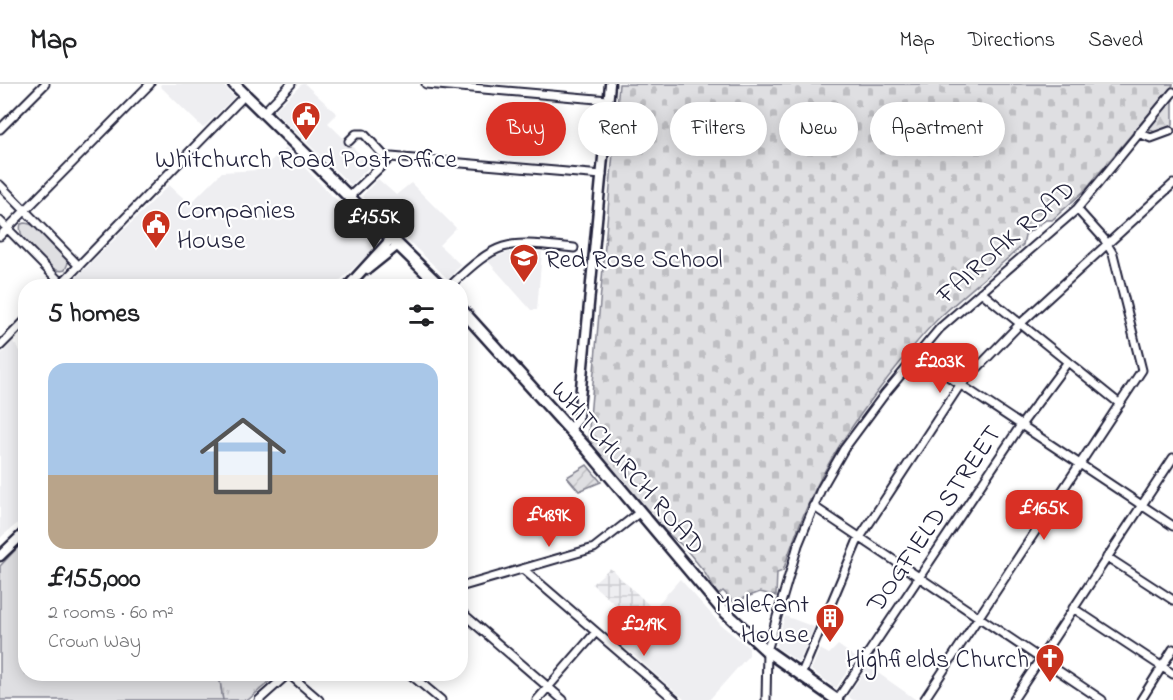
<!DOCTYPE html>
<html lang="en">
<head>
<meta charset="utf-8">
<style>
  body { margin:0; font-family:"Indie Flower",sans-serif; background:#f6f6f6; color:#202124; height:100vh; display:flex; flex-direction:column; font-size:22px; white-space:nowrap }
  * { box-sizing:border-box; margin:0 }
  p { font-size:20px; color:#757577 }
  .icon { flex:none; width:33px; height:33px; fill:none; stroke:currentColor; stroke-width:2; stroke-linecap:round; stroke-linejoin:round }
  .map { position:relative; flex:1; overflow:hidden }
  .panel { position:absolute; left:18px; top:195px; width:450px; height:402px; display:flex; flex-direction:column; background:#fff; border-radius:24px; box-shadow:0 3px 15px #0003 }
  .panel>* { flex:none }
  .guide { position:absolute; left:486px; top:18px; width:570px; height:54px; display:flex; gap:12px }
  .price { position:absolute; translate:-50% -51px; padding:0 14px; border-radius:12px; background:#d93025; color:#fff; font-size:20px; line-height:39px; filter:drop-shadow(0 2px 3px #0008) }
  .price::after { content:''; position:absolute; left:50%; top:36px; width:18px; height:14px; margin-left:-9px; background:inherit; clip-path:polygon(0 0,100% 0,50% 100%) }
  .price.selected { background:#222; color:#fff }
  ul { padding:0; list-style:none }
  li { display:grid; align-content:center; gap:12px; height:318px; padding:0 30px }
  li+li { border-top:2px solid #e0e0e0 }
  li span { display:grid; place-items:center; height:186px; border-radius:18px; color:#555 }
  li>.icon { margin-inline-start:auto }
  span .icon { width:108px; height:108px; fill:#fffc; stroke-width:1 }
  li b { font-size:26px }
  h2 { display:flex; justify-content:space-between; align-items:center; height:72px; padding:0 30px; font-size:26px }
  .chip { padding:0 21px; border-radius:27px; background:#fff; box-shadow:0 3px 15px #0003; font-size:21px; line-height:54px }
  .chip.selected { background:#d93025; color:#fff }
  header { display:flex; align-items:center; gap:36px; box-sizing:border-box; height:84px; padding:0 30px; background:#fff; border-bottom:2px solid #e0e0e0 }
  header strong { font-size:28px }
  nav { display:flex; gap:33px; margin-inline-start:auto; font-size:21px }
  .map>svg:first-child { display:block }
  .built { fill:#eeeef1 }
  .industrial { fill:url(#industrial-grid) }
  .grass { fill:#dfdfe2; stroke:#80808e; stroke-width:1.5 }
  .forest { fill:url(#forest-firs); stroke:#80808e; stroke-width:1.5 }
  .cemetery { fill:url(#cemetery-stones); stroke:#80808e; stroke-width:1.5 }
  .park { fill:url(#park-tufts); stroke:#80808e; stroke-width:1.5 }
  .garden { fill:url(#garden-furrows); stroke:#80808e; stroke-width:1.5 }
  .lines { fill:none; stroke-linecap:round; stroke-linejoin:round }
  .minor-casing { stroke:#22223b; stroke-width:11 }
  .tertiary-casing { stroke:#22223b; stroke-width:13 }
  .primary-casing { stroke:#22223b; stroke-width:15 }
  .minor { stroke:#fff; stroke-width:7 }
  .tertiary { stroke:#fff; stroke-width:8 }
  .primary { stroke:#fff; stroke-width:10 }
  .labels { text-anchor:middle; stroke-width:4.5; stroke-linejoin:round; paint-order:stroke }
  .poi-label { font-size:26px; fill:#22223b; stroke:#fff; text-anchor:start }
  .street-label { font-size:26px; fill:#22223b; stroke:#fff }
</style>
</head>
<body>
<header>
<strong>Map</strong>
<nav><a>Map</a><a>Directions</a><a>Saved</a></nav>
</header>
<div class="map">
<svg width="1173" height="616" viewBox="0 0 1173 616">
  <defs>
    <pattern id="industrial-grid" width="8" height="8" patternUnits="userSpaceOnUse" patternTransform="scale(1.5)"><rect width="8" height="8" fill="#eeeef1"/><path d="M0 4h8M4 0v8" fill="none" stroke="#ccccd0"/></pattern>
    <pattern id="forest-firs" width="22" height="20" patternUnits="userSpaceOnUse" patternTransform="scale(1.5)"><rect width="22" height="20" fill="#dfdfe2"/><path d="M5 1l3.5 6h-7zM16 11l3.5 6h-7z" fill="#bfbfc3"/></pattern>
    <pattern id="cemetery-stones" width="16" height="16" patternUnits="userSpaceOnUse" patternTransform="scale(1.5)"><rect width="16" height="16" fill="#dfdfe2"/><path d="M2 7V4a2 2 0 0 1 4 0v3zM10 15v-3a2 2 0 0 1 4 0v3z" fill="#bfbfc3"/></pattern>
    <pattern id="park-tufts" width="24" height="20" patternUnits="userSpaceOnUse" patternTransform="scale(1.5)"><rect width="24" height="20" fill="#dfdfe2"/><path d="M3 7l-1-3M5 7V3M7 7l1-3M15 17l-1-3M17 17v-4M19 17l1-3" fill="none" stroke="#bfbfc3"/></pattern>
    <pattern id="garden-furrows" width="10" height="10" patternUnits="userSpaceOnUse" patternTransform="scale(1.5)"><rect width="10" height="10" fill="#dfdfe2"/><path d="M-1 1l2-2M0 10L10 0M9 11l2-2" fill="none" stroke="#bfbfc3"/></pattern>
  </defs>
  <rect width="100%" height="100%" fill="#fff"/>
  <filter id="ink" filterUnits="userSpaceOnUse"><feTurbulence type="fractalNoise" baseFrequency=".0167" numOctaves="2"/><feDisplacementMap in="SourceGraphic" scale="12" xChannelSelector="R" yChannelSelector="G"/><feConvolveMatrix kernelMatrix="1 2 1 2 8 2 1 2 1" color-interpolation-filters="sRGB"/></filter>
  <g filter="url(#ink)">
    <path class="built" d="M161,0H222L234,13L203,44L160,2Z
      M302,0H305L337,30L328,39L371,81L351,101L274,27Z
      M286,64L328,108L374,149L372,167L334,202H68L169,101L190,120L222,88L260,86Z
      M378,95L396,111L411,99L456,144L439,161L461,181L448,195L362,112Z
      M510,168H542L537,226H531L487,176Z
      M13,258L25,273V433L0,454V271Z
      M680,495L721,541L749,564V571L709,616H685L622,561Z
      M785,532L814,543L799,578L776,563Z
      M838,561L856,574L836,604L811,586L820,565L829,570Z
      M868,582L915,615V616H853L848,612Z"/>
    <path class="industrial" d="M610,484L648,520L649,524L636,539L592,500Z"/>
    <path class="grass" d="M25,139C39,140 65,166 68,179L65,186C50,192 15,156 21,140Z
      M25,456L26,590H219L223,616H0V482Z"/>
    <path class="forest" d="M1173,15V41L1155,48L1150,46L1149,42Z"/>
    <path class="cemetery" d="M619,0H1173V1L1084,107L1052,136H1046L1025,151L1023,161C996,185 967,208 940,233C921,251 904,274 887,295C835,362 809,406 783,487L777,489L776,512L760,508L734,518L723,507L718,511L703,486L684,463L666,448L588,356Z"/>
    <path class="park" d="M219,590H278L248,616H223Z"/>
    <path class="garden" d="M587,381L601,398L579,407L567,393Z"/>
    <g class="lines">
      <g class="minor-casing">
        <path id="minor" d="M426,0L608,16
          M263,29L291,0
          M0,45L45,0
          M1138,49L1151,54L1170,47
          M349,57L356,50H364L387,75
          M0,101L79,182
          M349,113L391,73L602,91
          M0,137L62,200
          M0,152L150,0
          M59,202L245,11
          M450,202C501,154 505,157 574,164
          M981,208L1120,320
          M0,262L26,236
          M916,271L1173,442
          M813,422L1102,616
          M1107,473L1173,516
          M523,485L675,616
          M460,503L594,464L640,428
          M1073,524L1173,590
          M460,527L563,616
          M289,590L319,616
          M410,590L441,616
          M801,591L857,458L958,304L1020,240L1173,100
          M259,616L288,590
          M537,616L596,548
          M766,616L767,567L798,461L821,405L844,365L884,311L940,244L1077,125L1173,8
          M837,616L1021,341L1067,279
          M924,616L1142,286L1113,170L1104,155L1077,125
          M1013,616L1173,374
          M1141,616L1173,565"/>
      </g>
      <g class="tertiary-casing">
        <path id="tertiary" d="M368,185L398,161
          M348,202L391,155
          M570,345L578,335L610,0
          M0,472L26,447"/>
      </g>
      <g class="primary-casing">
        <path id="primary" d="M234,0L440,202
          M460,224L588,366L720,523L767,567L837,616"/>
      </g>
      <use href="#minor" class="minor"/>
      <use href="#tertiary" class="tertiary"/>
      <use href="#primary" class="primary"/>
    </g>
  </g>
  <defs>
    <g id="civic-pin" transform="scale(1.5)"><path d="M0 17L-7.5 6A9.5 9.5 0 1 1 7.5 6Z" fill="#c8321e" stroke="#fff"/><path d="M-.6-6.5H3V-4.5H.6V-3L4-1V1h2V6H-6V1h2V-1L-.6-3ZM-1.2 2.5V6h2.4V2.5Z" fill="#fff"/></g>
    <g id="school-pin" transform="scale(1.5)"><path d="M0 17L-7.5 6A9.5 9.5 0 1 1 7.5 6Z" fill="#c8321e" stroke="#fff"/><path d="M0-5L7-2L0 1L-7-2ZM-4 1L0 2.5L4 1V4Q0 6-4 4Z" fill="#fff"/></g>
    <g id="building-pin" transform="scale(1.5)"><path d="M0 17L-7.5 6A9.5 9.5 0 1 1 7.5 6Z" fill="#c8321e" stroke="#fff"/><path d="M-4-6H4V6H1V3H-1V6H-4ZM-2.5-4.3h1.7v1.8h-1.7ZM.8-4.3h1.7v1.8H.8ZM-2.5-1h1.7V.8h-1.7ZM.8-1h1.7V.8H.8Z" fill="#fff"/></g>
    <g id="church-pin" transform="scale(1.5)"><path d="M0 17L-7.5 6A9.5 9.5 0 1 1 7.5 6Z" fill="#c8321e" stroke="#fff"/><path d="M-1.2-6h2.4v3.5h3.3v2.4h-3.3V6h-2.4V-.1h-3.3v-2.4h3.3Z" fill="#fff"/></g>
  </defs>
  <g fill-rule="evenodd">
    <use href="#civic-pin" x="306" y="32"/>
    <use href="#civic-pin" x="156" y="140"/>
    <use href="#school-pin" x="524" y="174"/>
    <use href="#building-pin" x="830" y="534"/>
    <use href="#church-pin" x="1050" y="574"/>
  </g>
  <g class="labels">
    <g class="poi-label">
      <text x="306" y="83" text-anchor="middle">Whitchurch Road Post Office</text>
      <text x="177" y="134">Companies<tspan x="177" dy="30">House</tspan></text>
      <text x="545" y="183">Red Rose School</text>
      <text x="809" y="528" text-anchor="end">Malefant<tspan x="809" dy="30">House</tspan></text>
      <text x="1029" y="583" text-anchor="end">Highfields Church</text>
    </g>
    <g class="street-label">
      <text transform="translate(1005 157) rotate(-41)" y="9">FAIROAK ROAD</text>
      <text transform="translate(629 383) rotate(49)" y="9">WHITCHURCH ROAD</text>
      <text transform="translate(933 434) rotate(-56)" y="9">DOGFIELD STREET</text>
    </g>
  </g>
</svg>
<b class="price selected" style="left:374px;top:166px">£155K</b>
<b class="price" style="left:940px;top:310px">£203K</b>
<b class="price" style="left:1044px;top:457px">£165K</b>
<b class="price" style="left:549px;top:464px">£489K</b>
<b class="price" style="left:644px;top:573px">£219K</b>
<div class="guide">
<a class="chip selected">Buy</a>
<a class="chip">Rent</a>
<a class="chip">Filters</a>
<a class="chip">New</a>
<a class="chip">Apartment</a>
</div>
<section class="panel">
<h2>5 homes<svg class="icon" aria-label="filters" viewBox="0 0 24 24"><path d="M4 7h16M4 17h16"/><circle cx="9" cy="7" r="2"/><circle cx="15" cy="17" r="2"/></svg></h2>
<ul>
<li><span style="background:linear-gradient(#a9c7e8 60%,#b9a48a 0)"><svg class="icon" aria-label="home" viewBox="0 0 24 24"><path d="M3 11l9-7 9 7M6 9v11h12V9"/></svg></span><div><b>£155,000</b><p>2 rooms · 60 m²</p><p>Crown Way</p></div></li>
</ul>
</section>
</div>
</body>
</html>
